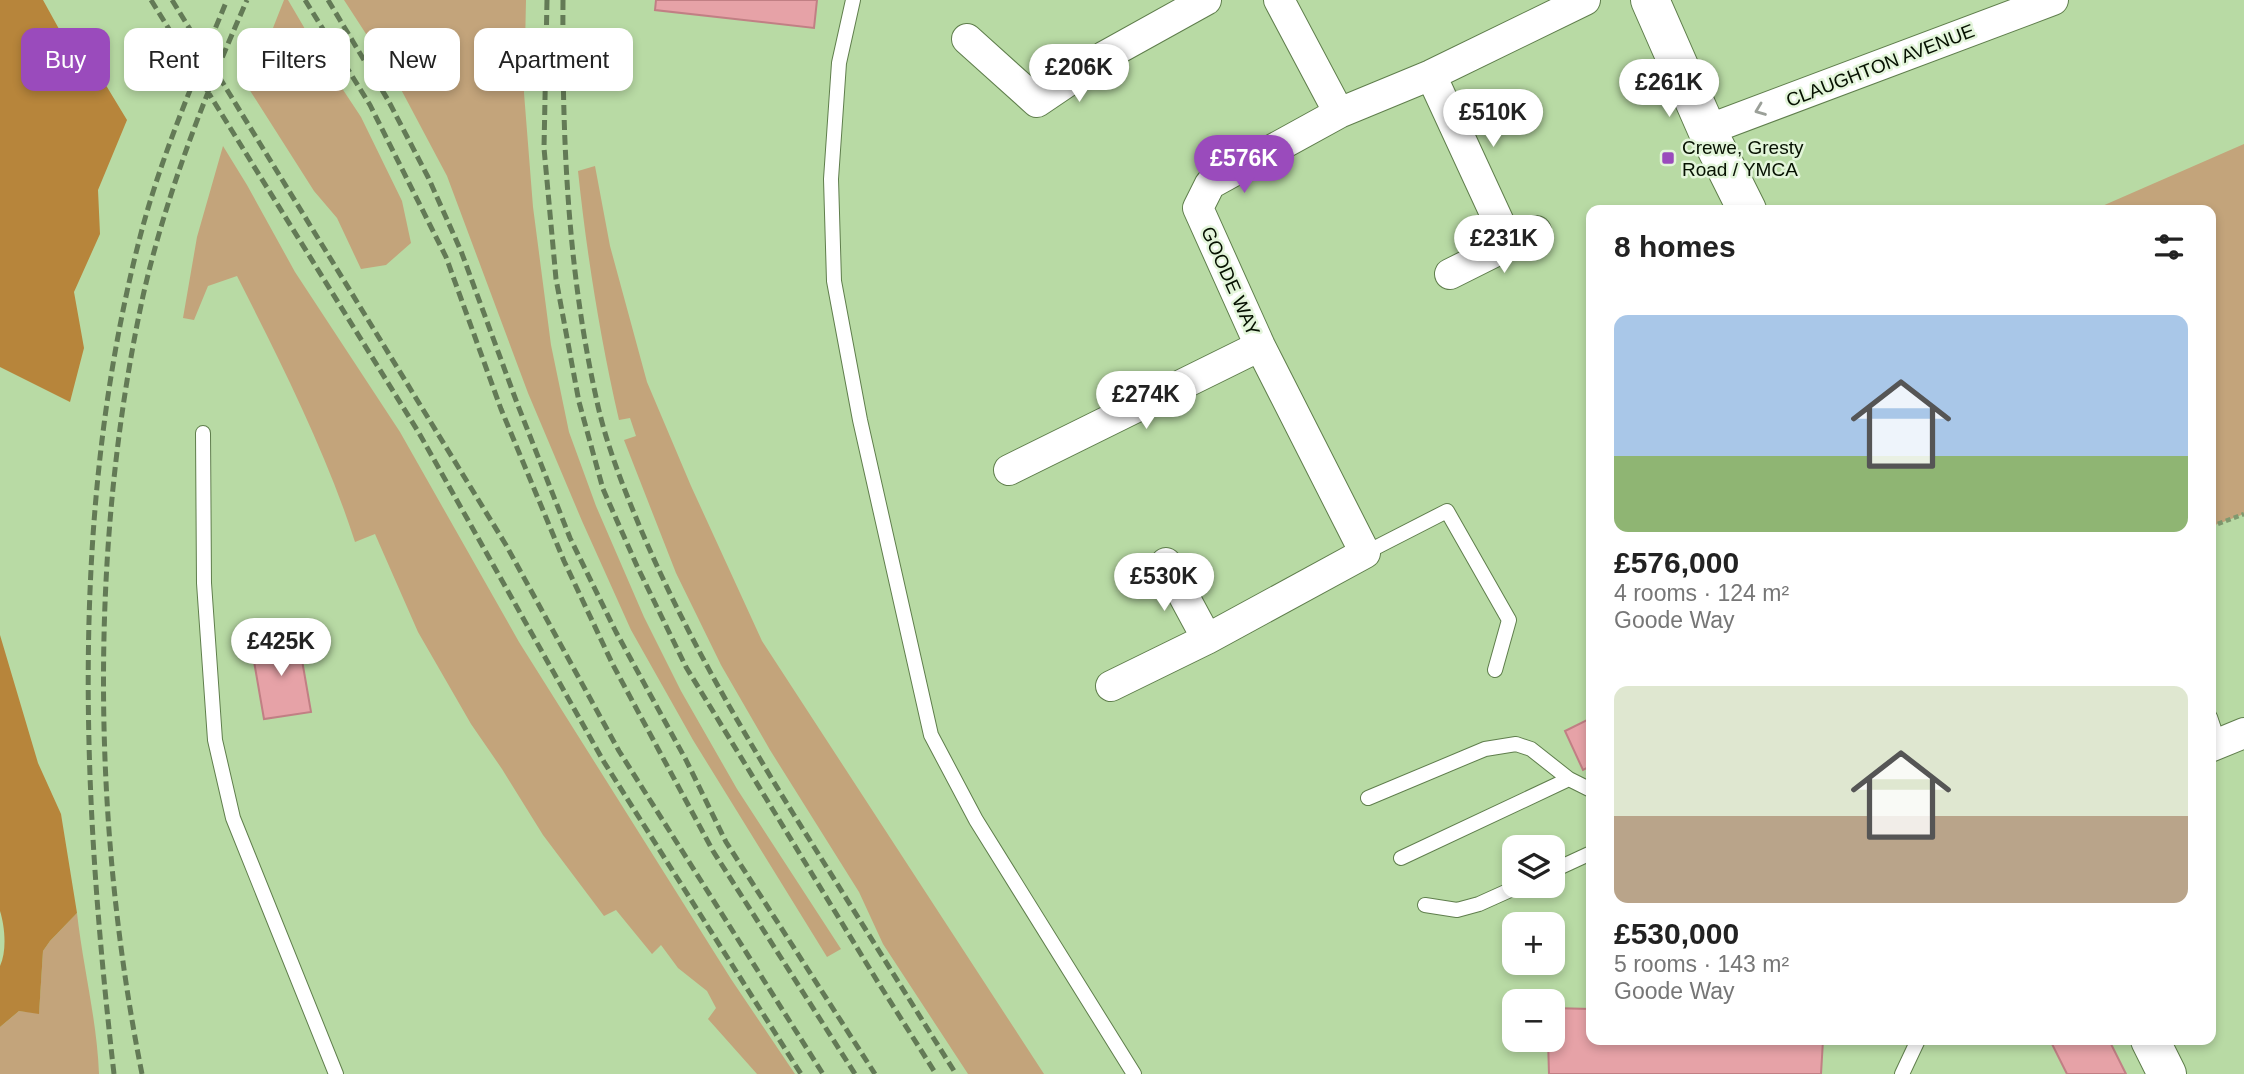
<!DOCTYPE html>
<html lang="en">
<head>
<meta charset="utf-8">
<style>
  body { margin:0; font-family:Helvetica,sans-serif; background:#f2f2f2; color:#222; height:100vh; display:flex; flex-direction:column; font-size:26px; white-space:nowrap }
  * { box-sizing:border-box; margin:0 }
  p { font-size:23px; color:#767676 }
  .icon { flex:none; width:38px; height:38px; fill:none; stroke:currentColor; stroke-width:2; stroke-linecap:round; stroke-linejoin:round }
  .map { position:relative; flex:1; overflow:hidden }
  .drawer { position:absolute; left:1586px; top:205px; width:630px; height:840px; display:flex; flex-direction:column; background:#fff; border-radius:14px; box-shadow:0 4px 10px #0003 }
  .drawer>* { flex:none }
  .hud { position:absolute; left:21px; top:28px; width:665px; height:63px; display:flex; gap:14px }
  .buttons { position:absolute; left:1502px; top:835px; display:grid; gap:14px }
  .buttons a { display:grid; place-items:center; width:63px; height:63px; border-radius:14px; background:#fff; box-shadow:0 4px 10px #0003; font-size:35px }
  .price { position:absolute; translate:-50% -60px; padding:0 16px; border-radius:24px; background:#fff; color:#222; font-size:23px; line-height:46px; filter:drop-shadow(0 2px 4px #0008) }
  .price::after { content:''; position:absolute; left:50%; top:42px; width:21px; height:16px; margin-left:-10px; background:inherit; clip-path:polygon(0 0,100% 0,50% 100%) }
  .price.selected { background:#9a4bbc; color:#fff }
  ul { padding:0; list-style:none }
  li { display:grid; align-content:center; gap:14px; height:371px; padding:0 28px }
  li span { display:grid; place-items:center; height:217px; border-radius:14px; color:#555 }
  li>.icon { margin-inline-start:auto }
  span .icon { width:126px; height:126px; fill:#fffc; stroke-width:1 }
  li b { font-size:30px }
  h2 { display:flex; justify-content:space-between; align-items:center; height:84px; padding:0 28px; font-size:30px }
  .tag { padding:0 24px; border-radius:14px; background:#fff; box-shadow:0 4px 10px #0003; font-size:24px; line-height:63px }
  .tag.selected { background:#9a4bbc; color:#fff }
  .map>svg:first-child { display:block }
  .green { fill:#c3a47b }
  .forest { fill:#b7853b }
  .building { fill:#e6a2a7; stroke:#c17f84; stroke-width:2 }
  .lines { fill:none; stroke-linecap:round; stroke-linejoin:round }
  .service-casing { stroke:#5f7e4c; stroke-width:16 }
  .minor-casing { stroke:#5f7e4c; stroke-width:32 }
  .secondary-casing { stroke:#5f7e4c; stroke-width:40 }
  .path { stroke:#7f996f; stroke-width:4.5; stroke-dasharray:5 3.5; stroke-linecap:butt }
  .service { stroke:#fff; stroke-width:14 }
  .minor { stroke:#fff; stroke-width:30 }
  .secondary { stroke:#fff; stroke-width:38 }
  .rail { stroke:#637a56; stroke-width:5; stroke-dasharray:10 5; stroke-linecap:butt }
  .oneway { stroke:#9ba099 }
  .poi-dot { fill:#9a4bbc; stroke:#e3f5da; stroke-width:2.5 }
  .labels { text-anchor:middle; stroke-width:5; stroke-linejoin:round; paint-order:stroke }
  .street-label { font-size:19px; fill:#061101; stroke:#e3f5da }
  .poi-label { font-size:19px; fill:#061101; stroke:#e3f5da; text-anchor:start }
</style>
</head>
<body>
<div class="map">
<svg width="2244" height="1074" viewBox="0 0 2244 1074">
  <rect width="100%" height="100%" fill="#b8daa4"/>
  <path class="green" d="M284,0H288L322,58L361,117L402,201L411,243L386,265L361,269L337,218L314,191L249,89Z
    M344,0H526L524,93L533,207L551,345L569,432L596,506L644,617L681,691L737,789L841,949L827,957L693,740L631,630L582,521L528,393L447,176L396,80Z
    M2244,144V514L2210,527V210H2093Z
    M223,146L247,185L295,272L400,432L519,642L731,979L795,1074H757L708,1019L716,1008L707,991L678,968L661,945L652,954L616,910L604,916L543,835L502,769L471,724L418,632L375,534L355,542C325,449 281,363 237,276L208,286L194,320L183,318L197,237Z
    M595,166L610,246L647,382L691,486L762,641L1044,1074H968L883,944L859,892L770,750L721,665L676,573L624,440L636,436L630,418L619,420C600,337 587,256 578,171Z
    M77,913C83,967 97,1020 99,1074H0V1027L19,1011L39,1013L43,951L50,941Z"/>
  <path class="forest" d="M0,0H43L64,38L87,54L127,120L98,190L100,234L74,292L84,348L70,402L0,367Z
    M0,635L38,763L61,814L77,913L50,941L43,951L39,1014L19,1011L0,1027V966C7,951 5,927 0,911Z"/>
  <path class="building" d="M656,0H817L814,28L655,10Z
    M298,637L311,712L264,719L251,644Z
    M1591,718V766L1583,770L1565,731Z
    M1552,1008L1591,1009V1040H1823L1821,1074H1549L1548,1040H1552Z
    M2050,1040H2109L2126,1074H2067Z"/>
  <g class="lines">
    <g class="service-casing">
      <path id="service" d="M853,0L839,63L831,179L834,281L860,420L931,735L976,820L1134,1074
        M203,433L204,583L215,740L233,818L336,1074
        M1365,553L1447,511L1509,620L1495,670
        M2210,717L2219,744
        M1368,798L1485,749L1516,744L1531,749L1569,779L1591,790
        M1401,858L1569,779
        M1552,871L1591,853
        M1425,905L1457,910L1479,904L1519,886
        M1902,1074L1918,1040"/>
    </g>
    <g class="minor-casing">
      <path id="minor" d="M1279,0L1339,113
        M967,39L1037,102L1105,56L1206,0
        M1431,75L1509,244
        M1707,130L2053,0
        M1450,274L1536,231
        M1009,470L1260,346
        M1166,563L1207,639
        M1111,686L1207,639L1365,553L1260,346L1198,208L1210,184L1339,113L1431,75L1585,0
        M2210,747L2244,733"/>
    </g>
    <g class="secondary-casing">
      <path id="secondary" d="M1650,0L1707,130L1747,210
        M2150,1040L2167,1074"/>
    </g>
    <path class="path" d="M2210,527L2244,514"/>
    <use href="#service" class="service"/>
    <use href="#minor" class="minor"/>
    <use href="#secondary" class="secondary"/>
    <path class="rail" d="M151,0L419,433L604,762L801,1074
      M172,0L506,545L619,751L823,1074
      M305,0L370,105L446,257L501,409L564,561L613,665L713,851L855,1074
      M328,0L388,100L428,177L461,251L517,403L570,538L616,632L686,760L726,842L875,1074
      M547,0L544,148L556,279L579,402L603,489L637,566L686,667L876,979L936,1074
      M563,0C562,134 567,266 596,397C605,441 622,484 639,525C682,627 736,721 794,815C848,901 902,988 956,1074
      M114,1074C82,795 69,512 140,237C161,156 195,78 227,0
      M142,1074C92,824 89,546 143,296C166,194 205,95 247,0"/>
  </g>
  <defs><path id="oneway-chevron" d="M-2-3.5L2.5 0L-2 3.5" fill="none" stroke-width="1.6" stroke-linecap="round" stroke-linejoin="round" transform="scale(1.75)"/></defs>
  <use class="oneway" href="#oneway-chevron" transform="translate(1760 110) rotate(159)"/>
  <rect class="poi-dot" x="1661" y="151" width="14" height="14" rx="3.5"/>
  <g class="labels">
    <g class="street-label">
      <text transform="translate(1880 65) rotate(-21)" y="7">CLAUGHTON AVENUE</text>
      <text transform="translate(1231 281) rotate(66)" y="7">GOODE WAY</text>
    </g>
    <g class="poi-label">
      <text x="1682" y="154">Crewe, Gresty<tspan x="1682" dy="22">Road / YMCA</tspan></text>
    </g>
  </g>
</svg>
<div class="buttons">
<a><svg class="icon" aria-label="layers" viewBox="0 0 24 24"><path d="M12 4l9 5-9 5-9-5zM3 14l9 5 9-5"/></svg></a>
<a>+</a>
<a>−</a>
</div>
<b class="price" style="left:1079px;top:104px">£206K</b>
<b class="price" style="left:1669px;top:119px">£261K</b>
<b class="price" style="left:1493px;top:149px">£510K</b>
<b class="price selected" style="left:1244px;top:195px">£576K</b>
<b class="price" style="left:1504px;top:275px">£231K</b>
<b class="price" style="left:1146px;top:431px">£274K</b>
<b class="price" style="left:1164px;top:613px">£530K</b>
<b class="price" style="left:281px;top:678px">£425K</b>
<div class="hud">
<a class="tag selected">Buy</a>
<a class="tag">Rent</a>
<a class="tag">Filters</a>
<a class="tag">New</a>
<a class="tag">Apartment</a>
</div>
<section class="drawer">
<h2>8 homes<svg class="icon" aria-label="filters" viewBox="0 0 24 24"><path d="M4 7h16M4 17h16"/><circle cx="9" cy="7" r="2"/><circle cx="15" cy="17" r="2"/></svg></h2>
<ul>
<li><span style="background:linear-gradient(#a9c7e8 65%,#8fb573 0)"><svg class="icon" aria-label="home" viewBox="0 0 24 24"><path d="M3 11l9-7 9 7M6 9v11h12V9"/></svg></span><div><b>£576,000</b><p>4 rooms · 124 m²</p><p>Goode Way</p></div></li>
<li><span style="background:linear-gradient(#dfe7d0 60%,#b9a48a 0)"><svg class="icon" aria-label="home" viewBox="0 0 24 24"><path d="M3 11l9-7 9 7M6 9v11h12V9"/></svg></span><div><b>£530,000</b><p>5 rooms · 143 m²</p><p>Goode Way</p></div></li>
</ul>
</section>
</div>
</body>
</html>
